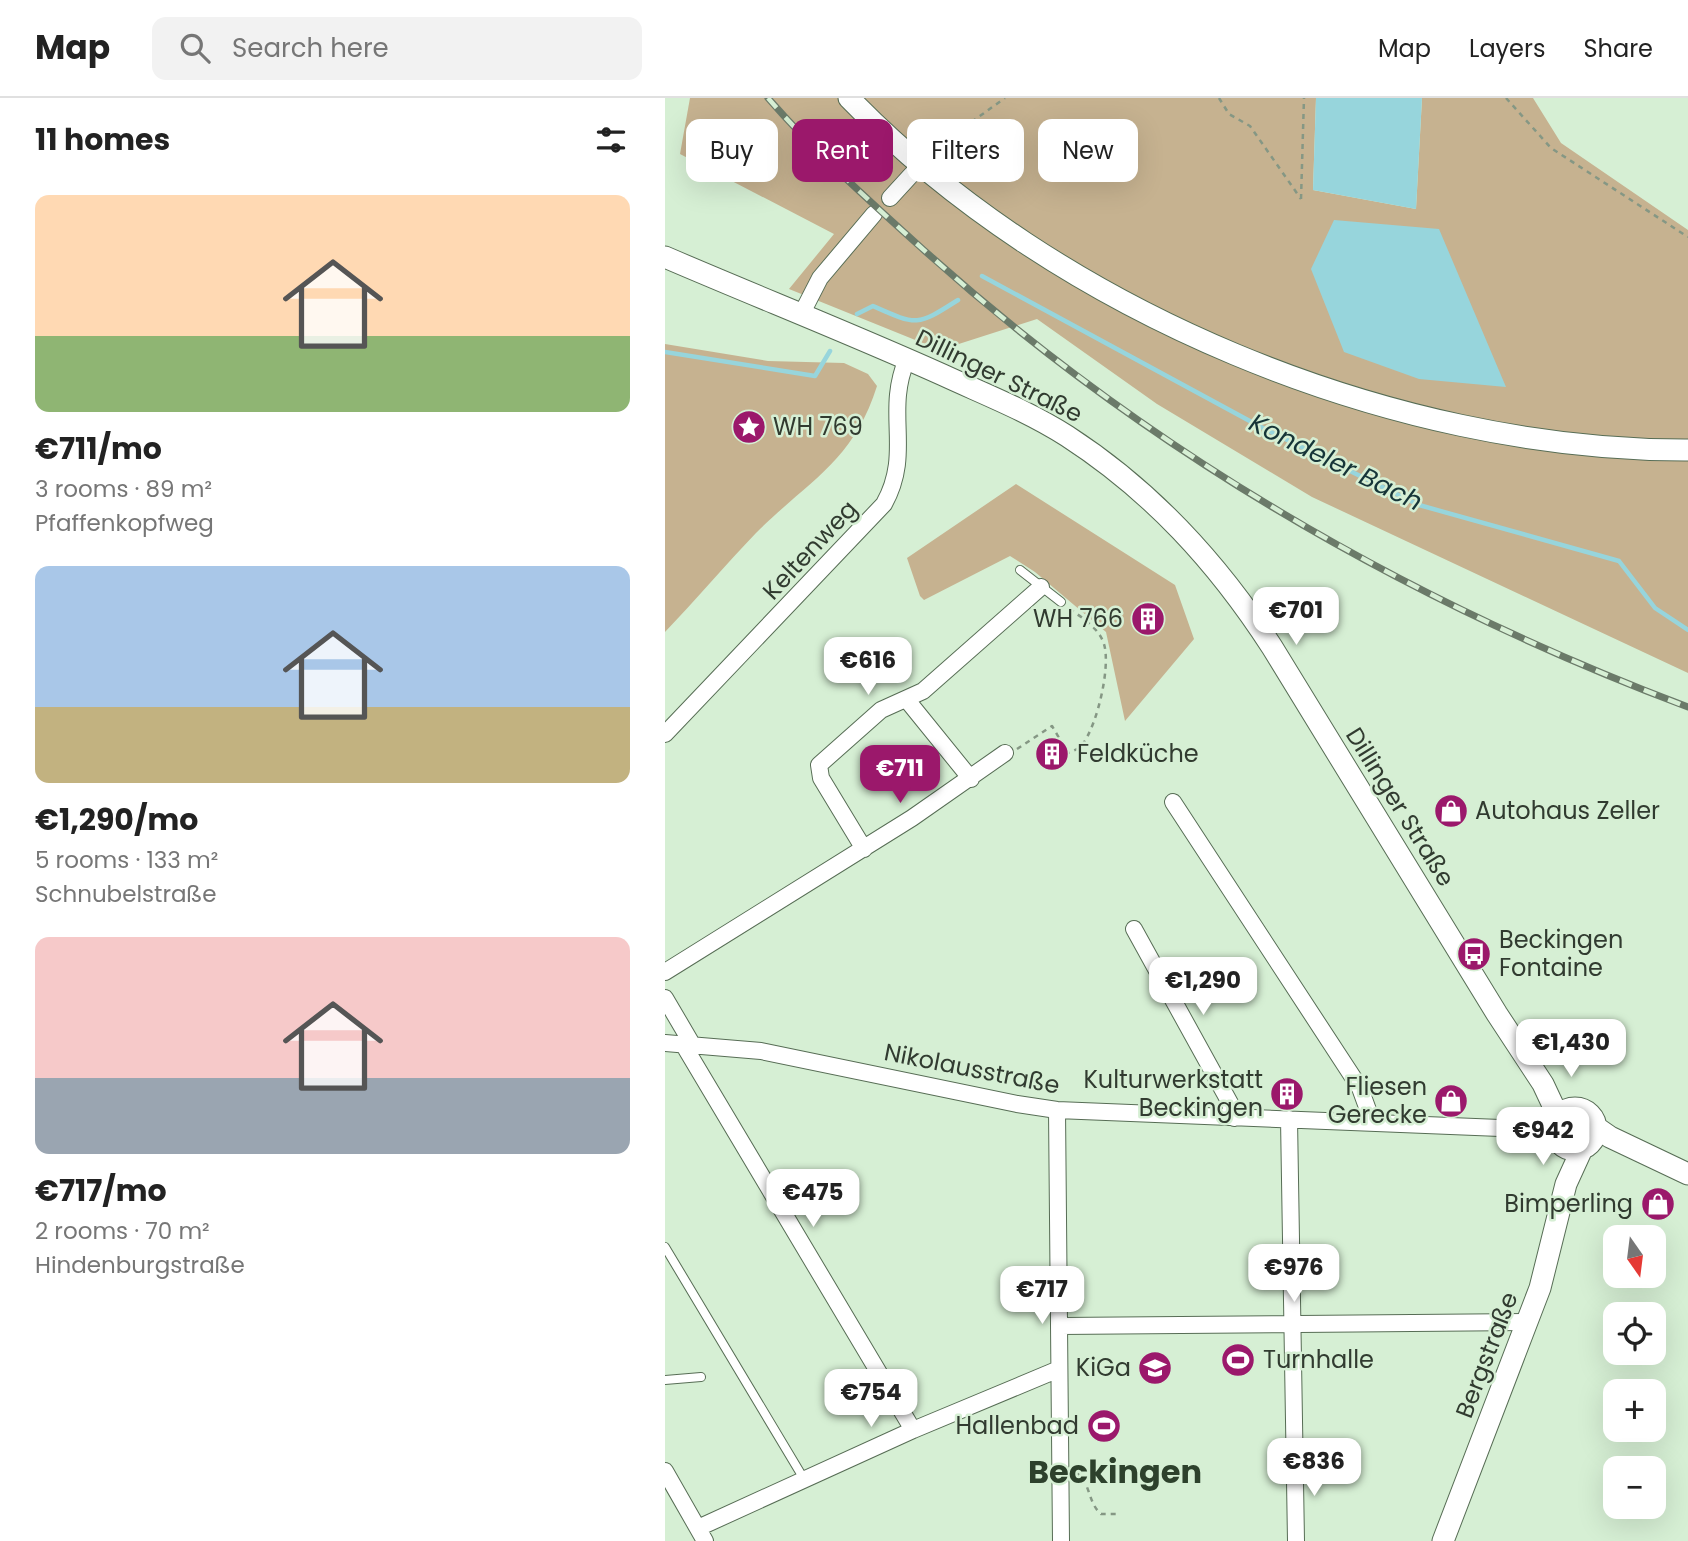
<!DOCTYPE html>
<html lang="en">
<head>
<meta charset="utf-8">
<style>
  body { margin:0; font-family:Poppins,sans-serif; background:#f2f2f2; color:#222; height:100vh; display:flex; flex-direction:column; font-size:26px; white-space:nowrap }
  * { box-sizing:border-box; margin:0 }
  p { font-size:23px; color:#767676 }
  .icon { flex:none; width:38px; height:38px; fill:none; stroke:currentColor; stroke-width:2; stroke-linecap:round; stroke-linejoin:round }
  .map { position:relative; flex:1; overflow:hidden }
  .side { display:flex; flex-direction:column; background:#fff; width:665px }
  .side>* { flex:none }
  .banner { position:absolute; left:21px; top:21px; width:665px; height:63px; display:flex; gap:14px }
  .needle { width:46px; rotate:166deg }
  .fabs { position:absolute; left:938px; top:1127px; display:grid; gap:14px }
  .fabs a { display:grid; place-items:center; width:63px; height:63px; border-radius:14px; background:#fff; box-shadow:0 7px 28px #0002; font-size:35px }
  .price { position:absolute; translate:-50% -60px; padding:0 16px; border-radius:14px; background:#fff; color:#222; font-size:23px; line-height:46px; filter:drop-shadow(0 2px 4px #0008) }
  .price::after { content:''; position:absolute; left:50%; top:42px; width:21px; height:16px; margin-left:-10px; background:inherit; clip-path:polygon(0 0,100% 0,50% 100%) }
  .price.on { background:#9b186b; color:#fff }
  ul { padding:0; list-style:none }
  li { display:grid; align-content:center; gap:14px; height:371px; padding:0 35px }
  li span { display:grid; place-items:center; height:217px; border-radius:14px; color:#555 }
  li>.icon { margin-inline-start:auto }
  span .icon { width:126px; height:126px; fill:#fffc; stroke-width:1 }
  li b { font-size:30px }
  h2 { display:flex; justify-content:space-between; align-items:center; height:84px; padding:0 35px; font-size:30px }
  .pill { padding:0 24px; border-radius:14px; background:#fff; box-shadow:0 7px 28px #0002; font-size:24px; line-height:63px }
  .pill.on { background:#9b186b; color:#fff }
  header { display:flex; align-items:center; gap:42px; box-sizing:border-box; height:98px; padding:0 35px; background:#fff; border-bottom:2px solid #e0e0e0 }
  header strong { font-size:33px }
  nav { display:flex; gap:38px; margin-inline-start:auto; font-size:24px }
  .search { width:490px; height:63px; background:#f2f2f2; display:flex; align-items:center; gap:18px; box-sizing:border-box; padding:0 24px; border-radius:14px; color:#767676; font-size:26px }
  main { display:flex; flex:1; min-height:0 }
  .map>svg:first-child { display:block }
  .green { fill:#c6b290 }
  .water { fill:#97d5dc }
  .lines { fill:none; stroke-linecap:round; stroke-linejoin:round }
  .stream { stroke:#97d5dc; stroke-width:4.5 }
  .lane-casing { stroke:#576d55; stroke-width:10 }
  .street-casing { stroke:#576d55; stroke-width:18 }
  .secondary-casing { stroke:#576d55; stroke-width:23 }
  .path { stroke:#859784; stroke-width:2.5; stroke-dasharray:5 5; stroke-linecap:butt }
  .lane { stroke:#fff; stroke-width:8 }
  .street { stroke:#fff; stroke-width:16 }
  .secondary { stroke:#fff; stroke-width:21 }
  .rail-casing { stroke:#6b7a69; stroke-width:7 }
  .rail { stroke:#d6efd4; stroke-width:4.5; stroke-dasharray:13; stroke-linecap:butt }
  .labels { text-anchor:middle; stroke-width:5; stroke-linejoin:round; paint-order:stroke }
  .street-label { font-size:24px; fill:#313b30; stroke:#d6efd4 }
  .poi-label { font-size:24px; fill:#313b30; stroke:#d6efd4; text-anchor:end }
  .water-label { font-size:26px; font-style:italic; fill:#163538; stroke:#d6efd4 }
  .district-label { font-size:32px; font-weight:bold; fill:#2d412c; stroke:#d6efd4 }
</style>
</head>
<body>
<header>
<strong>Map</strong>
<div class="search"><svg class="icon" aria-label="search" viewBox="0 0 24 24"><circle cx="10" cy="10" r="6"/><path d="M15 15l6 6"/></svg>Search here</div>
<nav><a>Map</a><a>Layers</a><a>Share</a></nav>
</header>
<main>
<section class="side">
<h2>11 homes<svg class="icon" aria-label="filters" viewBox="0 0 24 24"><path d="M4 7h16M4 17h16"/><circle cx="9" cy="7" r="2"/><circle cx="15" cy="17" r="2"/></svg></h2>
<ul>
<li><span style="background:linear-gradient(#ffd9b3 65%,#8fb573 0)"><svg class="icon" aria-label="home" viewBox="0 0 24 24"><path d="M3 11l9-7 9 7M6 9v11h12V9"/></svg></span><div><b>€711/mo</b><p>3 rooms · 89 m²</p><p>Pfaffenkopfweg</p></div></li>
<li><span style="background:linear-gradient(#a9c7e8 65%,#c2b280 0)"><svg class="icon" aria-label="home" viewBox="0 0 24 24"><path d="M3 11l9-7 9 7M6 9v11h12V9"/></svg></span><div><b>€1,290/mo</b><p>5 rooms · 133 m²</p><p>Schnubelstraße</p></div></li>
<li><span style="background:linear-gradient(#f6c9c9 65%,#9aa5b1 0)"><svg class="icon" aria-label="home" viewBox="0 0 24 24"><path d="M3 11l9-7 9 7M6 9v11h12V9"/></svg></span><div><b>€717/mo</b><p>2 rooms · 70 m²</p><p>Hindenburgstraße</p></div></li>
</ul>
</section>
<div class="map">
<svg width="1023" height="1443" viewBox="0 0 1023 1443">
  <rect width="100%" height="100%" fill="#d6efd4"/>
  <path class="green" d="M25,0H651L648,92L751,111L757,0H868L896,45L1023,132V575L647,399L492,306L372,221L275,252L124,191L169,136L15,56Z
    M0,246L103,263L179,265L203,276L212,288C188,364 144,382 91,435C60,467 31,502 0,534Z
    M351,386L510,487L529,541L460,623L441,534L370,474L345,458L259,502L255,498L242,460Z"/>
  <path class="water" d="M651,0H757L751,111L648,92Z
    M669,122L774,131L841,289L754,281L679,254L646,171Z"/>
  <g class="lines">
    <path class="stream" d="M317,178L594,328L754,407L954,463L990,510L1023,532
      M192,216L208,208C253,228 252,228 293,202
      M0,254L150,278L165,253"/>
    <g class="lane-casing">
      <path id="lane" d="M355,472L396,504
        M0,1149L139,1381
        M0,1282L36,1279"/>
    </g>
    <g class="street-casing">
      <path id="street" d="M225,100L247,76
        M136,217L155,180L209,116
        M242,602L306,681
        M0,636L219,406C248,354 219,315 242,261
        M508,704L695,990L707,1023
        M199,751L156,680L154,667L216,612L258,593L376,489
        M469,831L565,1005L569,1020
        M0,874L247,720L340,655
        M0,900L27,946
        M0,945L96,953L352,1006L392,1012L860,1031L891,1039
        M18,946L248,1332
        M392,1012L396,1443
        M624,1021L631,1443
        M395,1228L863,1224
        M0,1373L40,1443
        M33,1430L248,1332L394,1271"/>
    </g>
    <g class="secondary-casing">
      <path id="secondary" d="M184,0C390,213 727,353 1023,352
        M0,159C93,199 187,236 278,277C319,296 363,313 402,338C487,393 552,464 607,549L832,916L878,986L893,1018
        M889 1031a21 21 0 1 1 42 0a21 21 0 1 1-42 0Z
        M932,1030L945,1039L1023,1076
        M778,1443L875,1190L901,1086L917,1051"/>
    </g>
    <path class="path" d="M554,0L564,16L585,28L636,101
      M841,0L886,50L1023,139
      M266,53L340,0
      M636,101L639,0
      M352,651L387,628L403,655C408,653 414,651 417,647C432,628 446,569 439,546C434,530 417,520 405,511
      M410,1374C426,1383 422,1404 436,1416H454"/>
    <use href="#lane" class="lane"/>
    <use href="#street" class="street"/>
    <use href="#secondary" class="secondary"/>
    <g class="rail-casing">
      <path id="rail" d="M103,0C148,52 200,99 251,145C476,349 739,502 1023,609"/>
    </g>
    <use href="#rail" class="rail"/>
  </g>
  <defs>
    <g id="sight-disc" transform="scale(1.75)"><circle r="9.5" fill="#9b186b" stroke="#d6efd4"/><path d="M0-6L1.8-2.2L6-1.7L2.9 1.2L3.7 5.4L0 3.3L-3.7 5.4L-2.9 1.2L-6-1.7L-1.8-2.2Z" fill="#fff"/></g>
    <g id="building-disc" transform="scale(1.75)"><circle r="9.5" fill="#9b186b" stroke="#d6efd4"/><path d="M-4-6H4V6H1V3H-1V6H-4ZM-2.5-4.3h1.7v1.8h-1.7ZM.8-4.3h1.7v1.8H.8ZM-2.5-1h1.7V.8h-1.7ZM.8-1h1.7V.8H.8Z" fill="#fff"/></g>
    <g id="shop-disc" transform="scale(1.75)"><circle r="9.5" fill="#9b186b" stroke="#d6efd4"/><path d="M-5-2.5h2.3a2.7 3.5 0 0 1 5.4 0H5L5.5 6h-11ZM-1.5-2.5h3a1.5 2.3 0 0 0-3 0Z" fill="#fff"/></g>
    <g id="bus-disc" transform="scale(1.75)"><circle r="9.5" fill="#9b186b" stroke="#d6efd4"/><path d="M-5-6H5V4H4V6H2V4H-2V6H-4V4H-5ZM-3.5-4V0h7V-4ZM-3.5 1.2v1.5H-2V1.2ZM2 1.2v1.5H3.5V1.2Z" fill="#fff"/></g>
    <g id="stadium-disc" transform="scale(1.75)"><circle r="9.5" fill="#9b186b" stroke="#d6efd4"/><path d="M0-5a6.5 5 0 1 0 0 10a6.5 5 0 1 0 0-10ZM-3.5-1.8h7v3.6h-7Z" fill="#fff"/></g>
    <g id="school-disc" transform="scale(1.75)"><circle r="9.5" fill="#9b186b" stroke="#d6efd4"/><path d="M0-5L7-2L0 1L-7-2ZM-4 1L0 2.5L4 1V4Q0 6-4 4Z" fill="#fff"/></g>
  </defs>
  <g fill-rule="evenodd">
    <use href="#sight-disc" x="84" y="329"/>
    <use href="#building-disc" x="483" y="521"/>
    <use href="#building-disc" x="387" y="656"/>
    <use href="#shop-disc" x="786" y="713"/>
    <use href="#bus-disc" x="809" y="856"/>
    <use href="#building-disc" x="622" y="996"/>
    <use href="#shop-disc" x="786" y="1003"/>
    <use href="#shop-disc" x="993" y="1106"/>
    <use href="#stadium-disc" x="573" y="1262"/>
    <use href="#school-disc" x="490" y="1270"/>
    <use href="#stadium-disc" x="439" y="1328"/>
  </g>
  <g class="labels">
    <g class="street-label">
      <text transform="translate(334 278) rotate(26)" y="8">Dillinger Straße</text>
      <text transform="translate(145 452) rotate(-47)" y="8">Keltenweg</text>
      <text transform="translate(735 709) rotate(58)" y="8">Dillinger Straße</text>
      <text transform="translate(307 971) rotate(11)" y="8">Nikolausstraße</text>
      <text transform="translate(822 1257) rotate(-69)" y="8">Bergstraße</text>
    </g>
    <g class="poi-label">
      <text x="108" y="337" text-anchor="start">WH 769</text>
      <text x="458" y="529">WH 766</text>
      <text x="412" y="664" text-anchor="start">Feldküche</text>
      <text x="810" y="721" text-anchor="start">Autohaus Zeller</text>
      <text x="834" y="850" text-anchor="start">Beckingen<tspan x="834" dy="28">Fontaine</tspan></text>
      <text x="598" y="990">Kulturwerkstatt<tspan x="598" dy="28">Beckingen</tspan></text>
      <text x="762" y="997">Fliesen<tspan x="762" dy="28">Gerecke</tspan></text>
      <text x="968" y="1114">Bimperling</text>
      <text x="598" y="1270" text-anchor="start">Turnhalle</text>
      <text x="466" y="1278">KiGa</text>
      <text x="414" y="1336">Hallenbad</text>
    </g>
    <g class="water-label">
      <text transform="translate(671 364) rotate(26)" y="9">Kondeler Bach</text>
    </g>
    <g class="district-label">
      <text x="450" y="1385">Beckingen</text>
    </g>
  </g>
</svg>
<div class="fabs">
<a><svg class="needle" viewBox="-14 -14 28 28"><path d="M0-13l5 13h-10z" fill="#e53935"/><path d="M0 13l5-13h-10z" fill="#767676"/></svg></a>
<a><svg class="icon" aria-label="locate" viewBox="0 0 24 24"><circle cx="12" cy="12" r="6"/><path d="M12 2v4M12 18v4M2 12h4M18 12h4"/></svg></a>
<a>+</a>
<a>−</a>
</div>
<b class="price" style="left:631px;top:549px">€701</b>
<b class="price" style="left:203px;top:599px">€616</b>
<b class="price on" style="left:235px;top:707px">€711</b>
<b class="price" style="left:538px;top:919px">€1,290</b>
<b class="price" style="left:906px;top:981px">€1,430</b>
<b class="price" style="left:878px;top:1069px">€942</b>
<b class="price" style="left:148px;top:1131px">€475</b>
<b class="price" style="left:629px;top:1206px">€976</b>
<b class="price" style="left:377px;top:1228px">€717</b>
<b class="price" style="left:206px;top:1331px">€754</b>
<b class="price" style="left:649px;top:1400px">€836</b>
<div class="banner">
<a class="pill">Buy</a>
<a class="pill on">Rent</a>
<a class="pill">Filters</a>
<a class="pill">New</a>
</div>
</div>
</main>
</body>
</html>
